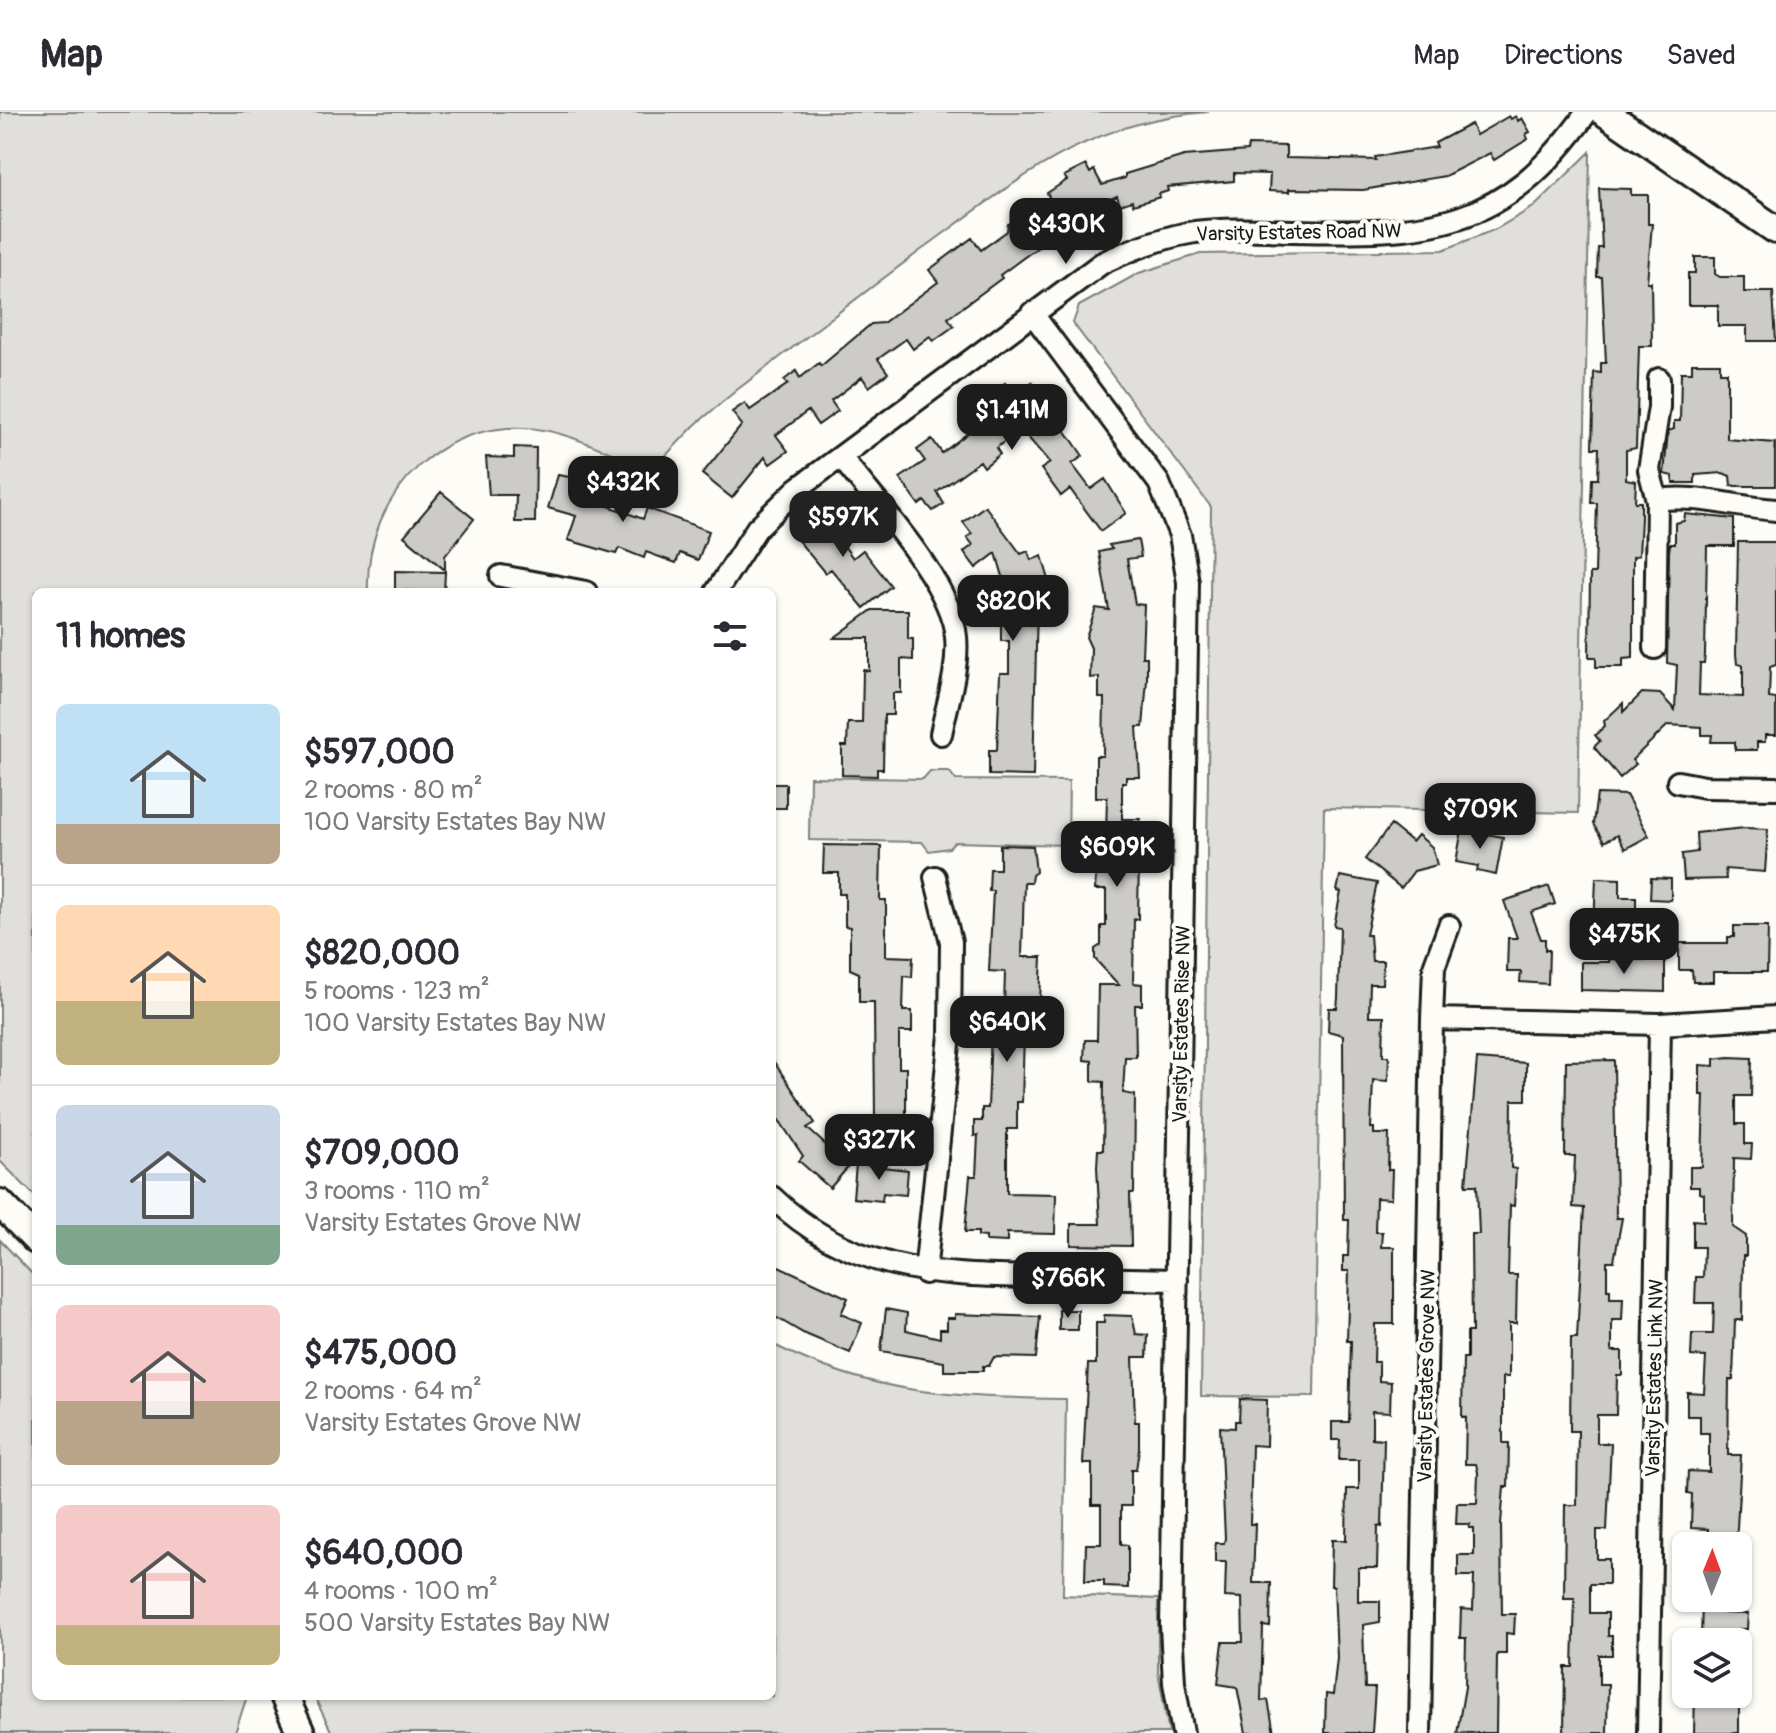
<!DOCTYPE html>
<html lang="en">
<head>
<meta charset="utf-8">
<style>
  body { margin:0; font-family:Pangolin,sans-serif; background:#f7f7f7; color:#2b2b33; height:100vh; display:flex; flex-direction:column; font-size:30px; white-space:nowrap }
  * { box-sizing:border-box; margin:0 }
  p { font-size:26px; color:#7c7c81 }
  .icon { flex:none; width:44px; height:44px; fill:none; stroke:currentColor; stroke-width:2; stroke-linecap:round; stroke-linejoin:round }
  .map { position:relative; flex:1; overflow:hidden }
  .drawer { position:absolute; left:32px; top:476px; width:744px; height:1112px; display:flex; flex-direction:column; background:#fff; border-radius:12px; box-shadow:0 2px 6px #0004 }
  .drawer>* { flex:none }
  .needle { width:52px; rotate:1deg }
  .tools { position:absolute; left:1672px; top:1420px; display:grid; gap:16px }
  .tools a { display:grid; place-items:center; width:80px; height:80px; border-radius:12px; background:#fff; box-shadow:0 2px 6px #0004; font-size:40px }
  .price { position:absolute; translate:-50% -68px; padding:0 18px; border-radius:16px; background:#1c1c1c; color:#fff; font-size:26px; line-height:52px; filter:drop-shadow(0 2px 4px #0008) }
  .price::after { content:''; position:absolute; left:50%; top:48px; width:24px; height:18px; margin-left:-12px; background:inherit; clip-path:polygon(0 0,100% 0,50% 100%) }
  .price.on { background:#222; color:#fff }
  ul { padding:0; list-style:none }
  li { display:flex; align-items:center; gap:24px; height:200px; padding:0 24px }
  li+li { border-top:2px solid #e1e1e2 }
  li span { display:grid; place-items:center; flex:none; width:224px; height:160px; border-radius:12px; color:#555 }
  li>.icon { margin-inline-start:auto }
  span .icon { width:96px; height:96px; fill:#fffc; stroke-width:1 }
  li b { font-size:34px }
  h2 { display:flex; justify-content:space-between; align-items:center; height:96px; padding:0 24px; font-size:34px }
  header { display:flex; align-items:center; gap:48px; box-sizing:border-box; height:112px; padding:0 40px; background:#fff; border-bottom:2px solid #e1e1e2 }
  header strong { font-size:38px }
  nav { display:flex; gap:44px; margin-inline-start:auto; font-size:28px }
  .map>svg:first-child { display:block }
  .green { fill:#e0dfdb; stroke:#7e7e7c; stroke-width:2 }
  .building { fill:#cccbc8; stroke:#1c1c1c; stroke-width:2 }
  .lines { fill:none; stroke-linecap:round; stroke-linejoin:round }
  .street-casing { stroke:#1c1c1c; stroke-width:26 }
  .secondary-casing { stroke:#1c1c1c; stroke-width:32 }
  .street { stroke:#fdfcf7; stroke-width:20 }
  .secondary { stroke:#fdfcf7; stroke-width:26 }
  .labels { text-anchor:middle; stroke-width:8; stroke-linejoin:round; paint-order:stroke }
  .street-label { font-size:20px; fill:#1c1c1c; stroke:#fdfcf7 }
</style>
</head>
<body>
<header>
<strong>Map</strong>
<nav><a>Map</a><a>Directions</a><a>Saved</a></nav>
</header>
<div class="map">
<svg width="1776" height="1621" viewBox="0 0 1776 1621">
  <rect width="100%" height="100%" fill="#fdfcf7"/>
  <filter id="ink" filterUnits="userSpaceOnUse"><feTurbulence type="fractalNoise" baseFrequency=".0125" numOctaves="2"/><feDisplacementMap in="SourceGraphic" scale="16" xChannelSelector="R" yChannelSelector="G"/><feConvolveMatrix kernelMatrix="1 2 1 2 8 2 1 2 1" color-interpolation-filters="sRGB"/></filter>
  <g filter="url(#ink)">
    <path class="green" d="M0,0H1208C1089,9 1024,63 932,130C867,178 803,228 738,277L695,313L652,358C619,345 583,327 549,319C447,298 364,380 368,480H36V1085L0,1049Z
      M1590,40L1578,701L1324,696L1314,1285L1201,1284L1211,395L1073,211L1079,194L1139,161L1200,142L1443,138L1496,117L1535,94Z
      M930,659H949L956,668L1069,669L1068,733L955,730L949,736L929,739L922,730L809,728L810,665L923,667Z
      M0,1128L36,1166V1584H247L235,1621H0Z
      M772,1232C876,1284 953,1285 1066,1287L1063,1483L1158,1487V1559L1169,1621H332L314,1584H772Z"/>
    <path class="building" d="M1509,4L1511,7L1516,4L1518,9L1522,6L1530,20L1526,22L1528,27L1494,48L1490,41L1445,64L1363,78L1289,77V80L1269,79L1270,62L1234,61V69L1167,75L1168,79L1159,82L1160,85L1133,93L1132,89L1120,93L1117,84L1080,102L1084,110L1065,119L1064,116L1000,163L1002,166L948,206L954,214L933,229L930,224L913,237L906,227L878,247L888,261L869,275L862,265L831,289L838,299L818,313L808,299L776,323L788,339L770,352L765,345L732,386L702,362L742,313L732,300L745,291L750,298L788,272L784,268L796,259L800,266L819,251L821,254L871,212L883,211L938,170L929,158L972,126L981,138L1007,119L1008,112L1022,108L1050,87L1047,81L1067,68L1064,64L1086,53L1090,61L1094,58L1102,73L1125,66V62L1184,44L1247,39L1248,33L1286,34V46L1376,48L1375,45L1437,35L1435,31L1471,12L1476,23Z
      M1599,76L1631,77V83H1648V112H1652L1647,170H1651L1652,234H1639L1636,336L1626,338V367L1636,369L1635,390H1641V406L1639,443L1633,445V546L1623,547V555H1596V545H1589L1590,461H1595L1597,391H1591L1592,367H1598L1599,336H1592L1594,260L1601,261V251H1606L1602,165H1597L1598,136H1602Z
      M1695,145H1715V162L1720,165H1744V180H1773L1776,229H1747V214H1718V193H1688V161H1695Z
      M1692,251H1720V260H1727V327L1775,331V374H1735L1731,373L1730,364L1723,361L1695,363V371H1673V364L1664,362L1668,319L1674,317V309H1680L1681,260H1692Z
      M1032,270L1083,344L1072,352L1091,377L1105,367L1126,401L1101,419L1070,377L1061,384L1041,357L1050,351L1021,317L996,336L1000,342L984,355L980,349L937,380L944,392L933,399L924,389L919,393L900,366L925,349L917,338L932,327L942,341L973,317L962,302L1005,271L1015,284Z
      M514,335L536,336L535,410H515L516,383H489L486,345L514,346Z
      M558,363L593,369L592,373L607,378L603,392L643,407L647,396L709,419L698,448L680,441L676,451L646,440L644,446L619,436L616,442L568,428L576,404L548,396Z
      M441,380L474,407L445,444V458L404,424Z
      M830,393L843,411L833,419L853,446L863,438L891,474L864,496L831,457L825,461L796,426L817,410L814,405Z
      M985,394L1021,442L1028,439L1031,448L1042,444L1050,471L1040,474L1045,489L1037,492L1033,664L989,663V638H997L1000,561H1009V529H1001V507L1016,508L996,441L976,456L964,440L973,433L967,425L972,422L963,410Z
      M1685,402L1734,407V434H1707L1705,542L1704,551H1700L1699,583L1743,585V553L1737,552L1736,542L1738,430H1776V553L1770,555L1769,586L1776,587V623H1765V630H1757V638H1735V630H1711L1712,623H1702V615L1668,613L1632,648L1636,652L1620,666L1594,635L1600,629L1595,623L1605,614L1604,609L1623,591V600L1642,581L1660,582L1675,598L1677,553L1667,551L1669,440L1670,432H1675V411L1684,409Z
      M1138,428L1141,445L1127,447L1135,492L1144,493L1142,545H1147V568L1143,615H1137L1140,665H1126V670H1122V707H1140V725H1144L1143,740H1139L1138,807H1134L1133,871L1142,872V893H1135L1136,945H1125L1123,981L1135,983L1134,1081H1130L1131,1134L1071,1133V1112H1100L1097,1055L1098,1038H1103L1104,970L1092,969V949L1084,948L1085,928H1097L1098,873H1119L1095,847V837L1101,833V814H1106V778H1095L1096,762H1105L1107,685H1096V644H1103L1104,586H1099V565L1090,566L1091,536L1086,525L1096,496L1109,498L1099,440L1112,437L1109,433Z
      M395,459L445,460L444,480L395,478Z
      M872,498H908V527H913V548L901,547V581H893V603H884L883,657H877V664L842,663V634H847L848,611H862L863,558L869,559V526H834Z
      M772,672H786V696H772Z
      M1597,682L1626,683L1649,724L1625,737L1617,723L1604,730L1593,712Z
      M1391,713L1412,730L1418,723L1432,735L1437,753L1414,759L1401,776L1365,747Z
      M1745,716L1768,717L1765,760L1725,757L1726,767L1684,768L1682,742L1697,740L1696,721Z
      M1462,717L1503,725L1496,763L1477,759L1478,754L1456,750Z
      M824,733L881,734L880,788H886V844L913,845L912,865L904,864L903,899H912V920H899V956H906V1008L875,1007L874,890H859V861L850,857V815L845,814V782H839V761H823Z
      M1000,733L1033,734L1036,760L1032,763L1031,770H1024L1022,845H1042L1040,889H1025L1022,990H1017V1017H1007V1081L1056,1082L1055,1122L1007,1121V1130L986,1129V1125L978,1124V1120H965L970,1064H976L978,1023L974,1024V1009H982V996H988L992,895H1004L1005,860L989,859L993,779H989L990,757H1000Z
      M1340,764L1377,771L1366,823H1370L1372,849H1383L1382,872H1370L1369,904H1384L1383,944H1389L1388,969L1373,968L1371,1016H1374V1022H1389L1388,1058H1392L1391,1087L1376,1086L1375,1120H1382L1381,1135H1394V1212H1375L1374,1250H1379V1269L1391,1270L1390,1300L1372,1299V1326L1384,1327L1382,1415L1378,1414L1377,1456H1358V1489H1380V1510L1363,1513L1365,1576H1375L1372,1621H1325L1326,1582L1333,1583L1337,1546L1334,1474H1331L1332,1428H1346L1347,1377H1359V1348H1339L1340,1328H1332V1310H1349L1351,1229H1347L1349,1159H1343V1144H1348L1349,1108H1344L1343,923L1328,919L1329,896H1337L1338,886L1340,815L1334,814L1341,780L1337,779Z
      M1596,766L1620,767V785H1636V805H1632L1629,816L1594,815Z
      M1651,766L1671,767V788L1650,787Z
      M1549,774L1555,792L1531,800L1541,827H1545V838H1549L1548,872L1520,870L1521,860H1507L1508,826H1517L1504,789Z
      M1734,814H1768L1767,860H1713V870H1693L1692,858H1679V831H1728V825H1734Z
      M1609,847L1665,848V880L1581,878V850H1609Z
      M1729,945L1752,946L1751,984H1736V1012H1745V1032H1752L1751,1047L1734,1046L1733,1115L1746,1124V1144H1743L1742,1208H1735L1733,1268H1729L1728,1343H1741L1736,1434L1708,1433V1417L1691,1416L1692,1382L1687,1381L1688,1359L1709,1360V1321H1700V1304H1687V1280L1704,1281L1706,1245L1691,1244L1692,1222H1713L1714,1191H1695L1696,1165H1703L1704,1135H1693V1108L1704,1109V1082L1699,1081V1075H1690V1055H1702L1704,983H1700V953L1714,954V947Z
      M772,947L815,1011L807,1016L849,1054L830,1076L799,1049L803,1044L779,1008L772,1013Z
      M1477,947L1526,951V988H1512L1511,1056L1516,1057L1514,1094L1510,1093L1508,1163H1517L1516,1211H1509V1265H1503V1331H1509L1508,1375H1504L1501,1412L1502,1502H1515L1514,1522L1506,1521V1542H1497L1496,1621H1457L1465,1575L1466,1526H1460L1461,1497L1473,1498L1474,1464H1458V1443H1474V1416H1469L1470,1412H1456L1457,1391H1477L1478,1360L1476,1352H1465L1466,1305H1462L1463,1246H1467V1220H1472L1471,1122H1479L1477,1073H1466Z
      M1614,948L1616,1106H1622L1614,1149H1607V1178H1610V1186H1623L1622,1208H1612V1239H1622V1263H1617L1616,1303H1597V1331H1611L1607,1418H1597V1447H1609V1472H1590V1501H1608V1524H1612V1543H1599V1572H1608L1607,1621H1564L1565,1555H1573L1575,1486H1564L1565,1393H1577L1578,1319H1570L1571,1226H1577L1584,1096L1573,1095L1575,1044H1565L1566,949Z
      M856,1052L908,1058L906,1083L883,1081L882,1089L853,1086Z
      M772,1151L848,1186L841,1202L862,1211L850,1241L803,1221L772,1203Z
      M886,1197L907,1201L906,1218L940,1226V1217H947V1206H955V1202L1040,1205L1036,1246L994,1245L989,1254H983V1259H944V1250L881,1239Z
      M1059,1198H1078V1218H1059Z
      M1104,1203L1132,1204L1136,1222L1148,1223L1147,1245H1133L1135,1310H1139V1337L1136,1358H1131V1394H1121V1432L1128,1433V1476L1104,1475V1469H1085L1086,1432H1101V1393H1092V1352H1083L1088,1252H1096V1211H1104Z
      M1240,1287L1267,1288L1266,1334L1252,1333L1250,1412H1255L1253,1471H1271L1270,1515L1263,1514L1261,1589L1268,1588L1274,1621H1246L1237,1575L1218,1572L1223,1530H1243L1242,1486L1225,1485L1226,1450H1215V1431H1224L1225,1426L1220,1315L1235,1316V1309H1239Z
      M1702,1486H1724V1501L1748,1502L1747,1517H1738L1737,1530H1701Z
      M1695,1582H1739V1621H1694Z"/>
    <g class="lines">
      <g class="street-casing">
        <path id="street" d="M1032,201L1159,371L1180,423L1188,470L1171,1514L1174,1571L1183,1621
          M841,345C875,390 951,469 956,525C959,556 947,592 941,622
          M1657,388C1698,382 1734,395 1776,398
          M501,464L586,480
          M716,480L757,416L797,377L1102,151C1132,137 1162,125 1195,120C1227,116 1261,118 1293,119C1428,122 1503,120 1587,0
          M1655,536L1657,388L1649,358L1659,295V267
          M1678,670L1705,675L1776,676
          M1432,907L1434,855L1449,814
          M772,1085C849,1159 930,1163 1031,1165C1080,1166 1128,1167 1177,1168
          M925,1161L950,923L951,830L935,765
          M1420,1621L1432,907L1660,912L1776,905
          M1648,1621L1660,912"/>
      </g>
      <g class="secondary-casing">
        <path id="secondary" d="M1604,0L1776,118
          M0,1091L36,1128
          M284,1584L301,1621"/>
      </g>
      <use href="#street" class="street"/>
      <use href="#secondary" class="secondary"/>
    </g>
  </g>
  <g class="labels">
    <g class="street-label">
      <text transform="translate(1299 120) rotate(-1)" y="7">Varsity Estates Road NW</text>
      <text transform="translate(1181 912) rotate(-89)" y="7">Varsity Estates Rise NW</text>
      <text transform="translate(1426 1264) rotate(-89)" y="7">Varsity Estates Grove NW</text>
      <text transform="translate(1654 1266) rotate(-89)" y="7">Varsity Estates Link NW</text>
    </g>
  </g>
</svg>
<div class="tools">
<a><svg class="needle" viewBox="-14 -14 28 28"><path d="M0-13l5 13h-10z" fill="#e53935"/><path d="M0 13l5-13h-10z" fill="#7c7c81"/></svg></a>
<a><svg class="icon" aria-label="layers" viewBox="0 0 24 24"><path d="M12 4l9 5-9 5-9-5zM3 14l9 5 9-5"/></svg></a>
</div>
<b class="price" style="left:1066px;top:154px">$430K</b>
<b class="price" style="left:1012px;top:340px">$1.41M</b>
<b class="price" style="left:623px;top:412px">$432K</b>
<b class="price on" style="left:843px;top:447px">$597K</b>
<b class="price" style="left:1013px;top:531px">$820K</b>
<b class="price" style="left:1480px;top:739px">$709K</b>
<b class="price" style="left:1117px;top:777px">$609K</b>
<b class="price" style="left:1624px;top:864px">$475K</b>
<b class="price" style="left:1007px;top:952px">$640K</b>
<b class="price" style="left:879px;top:1070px">$327K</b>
<b class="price" style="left:1068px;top:1208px">$766K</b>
<section class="drawer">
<h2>11 homes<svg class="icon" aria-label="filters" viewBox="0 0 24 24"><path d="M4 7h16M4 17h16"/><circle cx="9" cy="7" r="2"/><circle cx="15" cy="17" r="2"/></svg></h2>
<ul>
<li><span style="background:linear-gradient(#bfe0f5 75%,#b9a48a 0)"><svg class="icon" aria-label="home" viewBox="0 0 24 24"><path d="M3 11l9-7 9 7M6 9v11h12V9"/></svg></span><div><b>$597,000</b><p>2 rooms · 80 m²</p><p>100 Varsity Estates Bay NW</p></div></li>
<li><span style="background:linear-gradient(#ffd9b3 60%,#c2b280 0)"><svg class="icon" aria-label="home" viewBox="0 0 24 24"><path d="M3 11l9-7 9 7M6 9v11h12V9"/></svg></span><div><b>$820,000</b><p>5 rooms · 123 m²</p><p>100 Varsity Estates Bay NW</p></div></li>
<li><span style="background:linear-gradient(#c9d6e8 75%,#7fa58c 0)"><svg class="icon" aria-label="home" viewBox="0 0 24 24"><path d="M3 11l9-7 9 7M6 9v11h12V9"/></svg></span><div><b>$709,000</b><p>3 rooms · 110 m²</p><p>Varsity Estates Grove NW</p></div></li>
<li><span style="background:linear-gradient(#f6c9c9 60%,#b9a48a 0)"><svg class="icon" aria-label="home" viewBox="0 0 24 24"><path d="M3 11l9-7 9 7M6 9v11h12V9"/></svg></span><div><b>$475,000</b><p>2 rooms · 64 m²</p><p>Varsity Estates Grove NW</p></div></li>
<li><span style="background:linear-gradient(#f6c9c9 75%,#c2b280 0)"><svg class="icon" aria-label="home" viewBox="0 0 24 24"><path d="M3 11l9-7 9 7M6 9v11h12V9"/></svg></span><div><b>$640,000</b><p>4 rooms · 100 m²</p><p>500 Varsity Estates Bay NW</p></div></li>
</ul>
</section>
</div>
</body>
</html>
